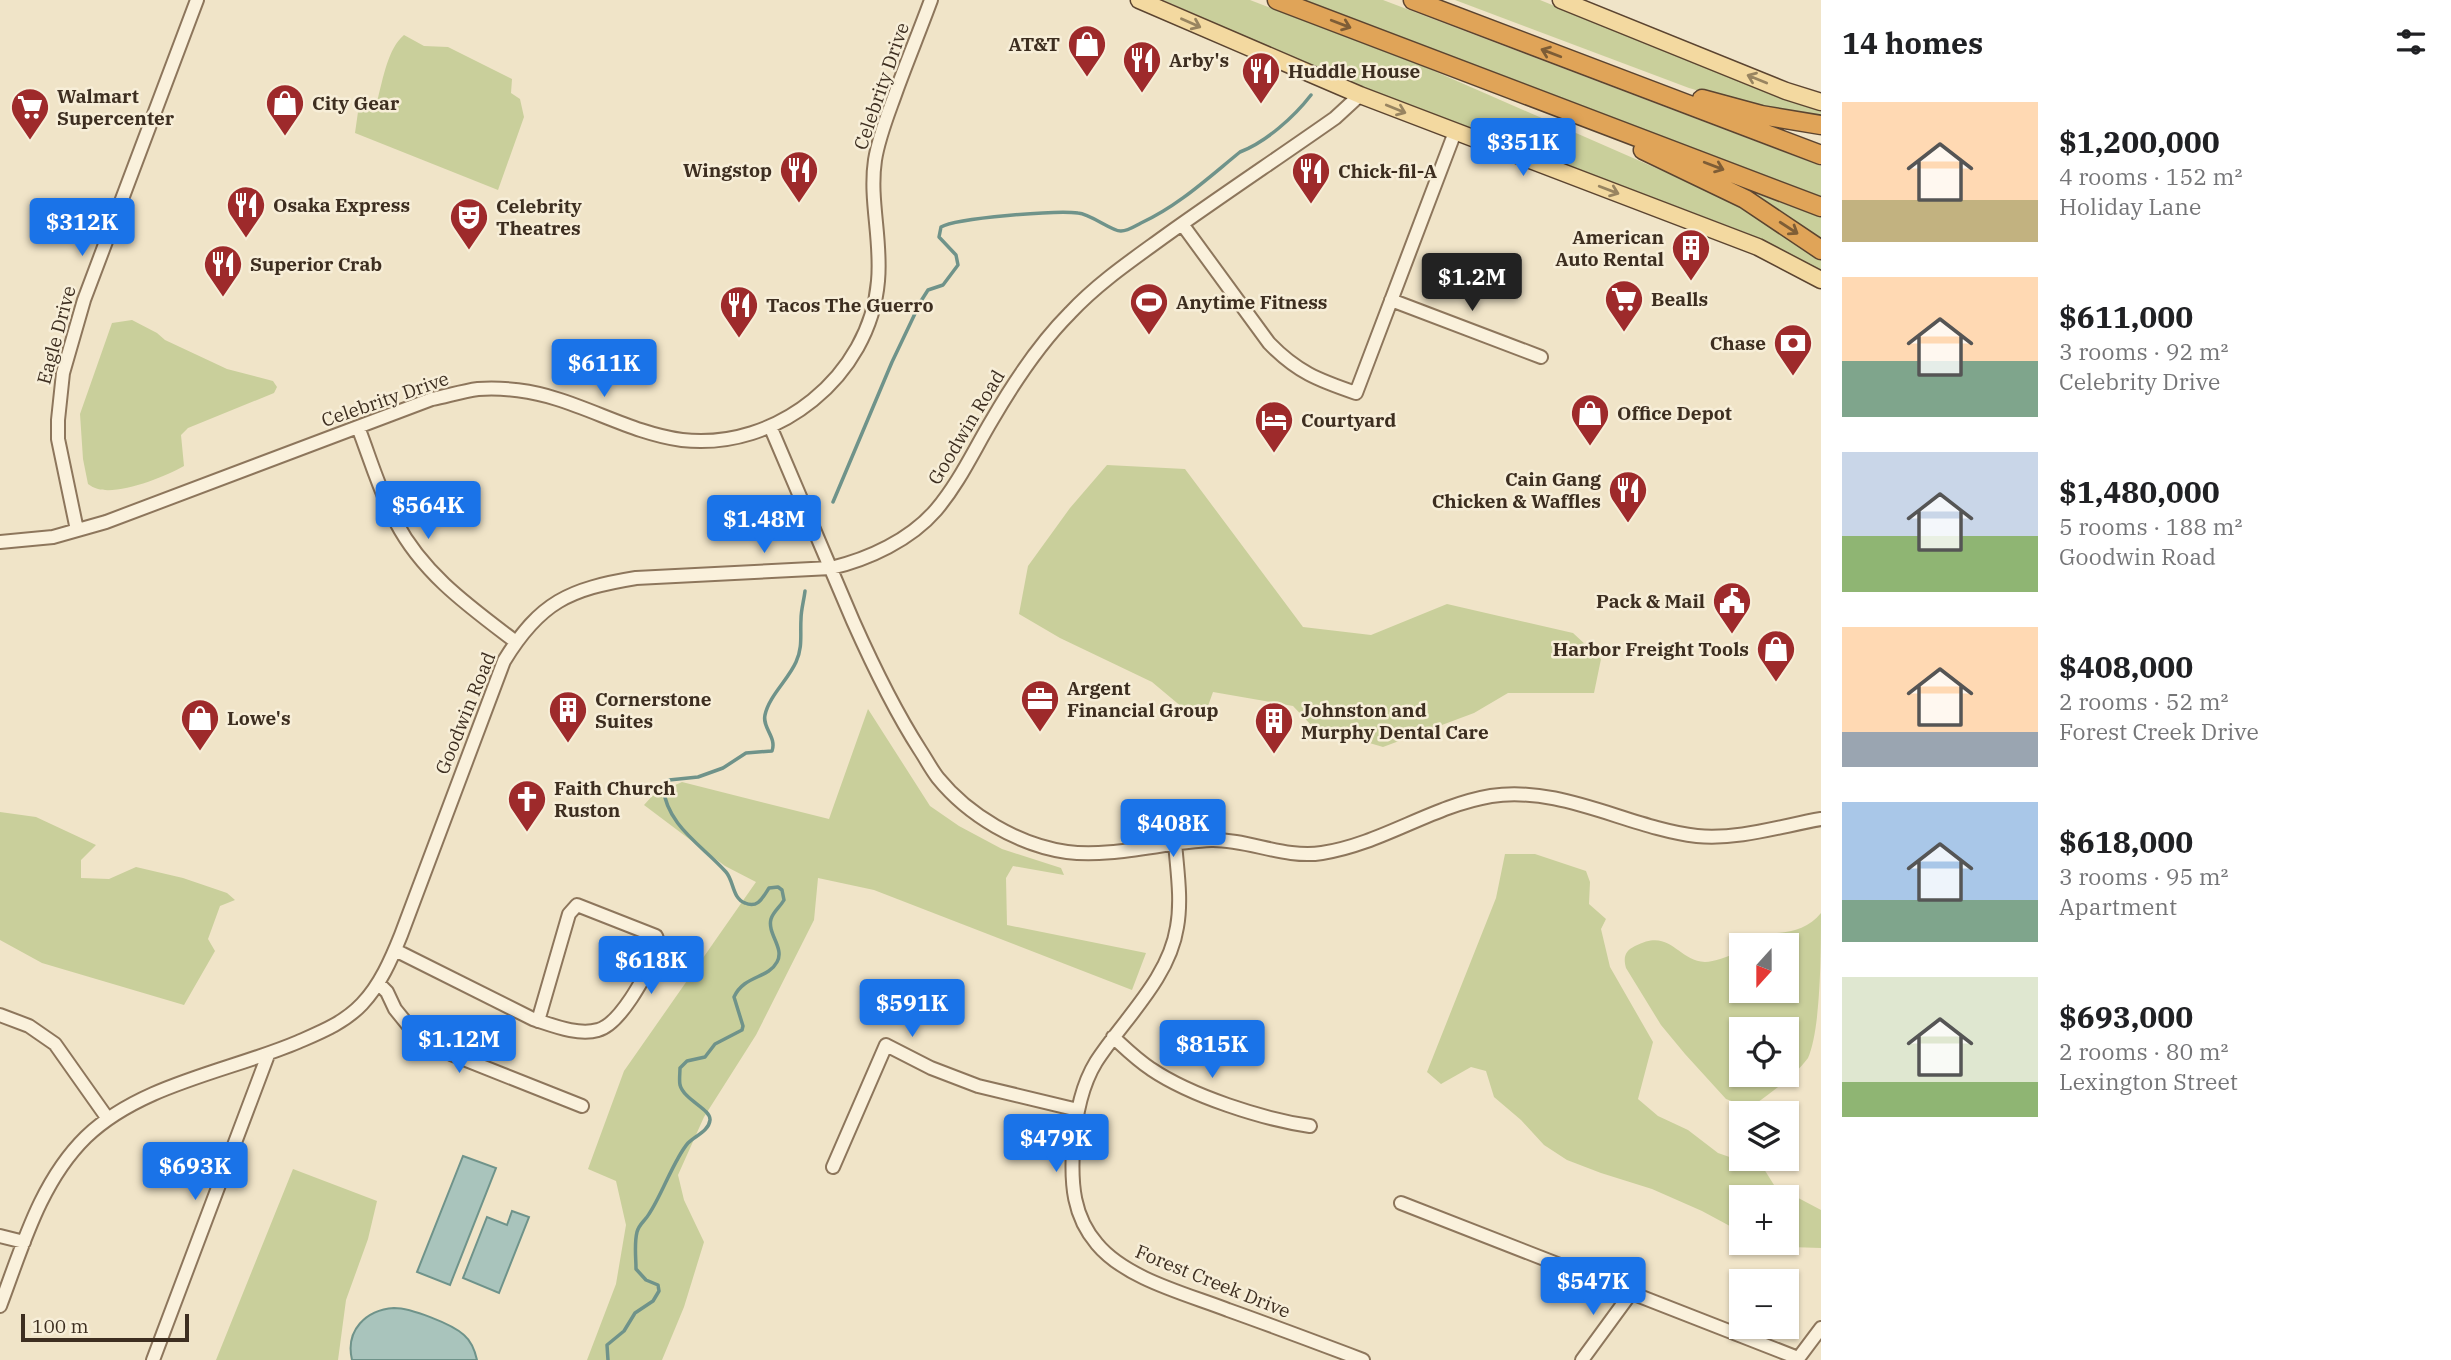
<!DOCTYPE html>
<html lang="en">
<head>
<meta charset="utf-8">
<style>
  body { margin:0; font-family:"IBM Plex Serif",serif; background:#f6f6f6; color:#202124; height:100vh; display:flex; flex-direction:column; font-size:26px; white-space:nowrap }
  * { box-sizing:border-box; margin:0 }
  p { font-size:23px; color:#757577 }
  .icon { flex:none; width:38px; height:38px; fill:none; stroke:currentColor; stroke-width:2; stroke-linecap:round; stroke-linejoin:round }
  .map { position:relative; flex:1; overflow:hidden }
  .sheet { display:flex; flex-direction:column; background:#fff; width:630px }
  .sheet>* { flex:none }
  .needle { width:46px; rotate:201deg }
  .tools { position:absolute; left:1729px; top:933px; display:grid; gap:14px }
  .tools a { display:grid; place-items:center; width:70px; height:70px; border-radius:0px; background:#fff; box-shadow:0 2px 5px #0004; font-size:35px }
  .scale { position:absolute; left:21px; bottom:18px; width:168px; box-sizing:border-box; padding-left:7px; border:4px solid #3d2e20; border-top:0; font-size:19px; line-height:24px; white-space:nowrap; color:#3d2e20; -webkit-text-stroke:5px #f7eed8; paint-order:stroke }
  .price { position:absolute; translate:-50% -60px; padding:0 16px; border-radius:7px; background:#1a73e8; color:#fff; font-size:23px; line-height:46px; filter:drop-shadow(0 2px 4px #0008) }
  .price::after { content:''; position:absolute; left:50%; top:42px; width:21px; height:16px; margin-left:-10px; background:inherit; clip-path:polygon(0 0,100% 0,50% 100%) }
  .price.active { background:#222; color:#fff }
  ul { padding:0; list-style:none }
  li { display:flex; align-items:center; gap:21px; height:175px; padding:0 21px }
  li span { display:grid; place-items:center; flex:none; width:196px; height:140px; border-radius:0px; color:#555 }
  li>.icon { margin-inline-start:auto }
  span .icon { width:84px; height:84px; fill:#fffc; stroke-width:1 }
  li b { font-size:30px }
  h2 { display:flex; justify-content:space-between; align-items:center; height:84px; padding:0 21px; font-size:30px }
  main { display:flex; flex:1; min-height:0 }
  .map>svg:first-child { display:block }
  .green { fill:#c9cf9b; fill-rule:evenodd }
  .water { fill:#a9c4bc; stroke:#6f938a; stroke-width:2 }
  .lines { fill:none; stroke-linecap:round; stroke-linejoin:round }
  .stream { stroke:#6f938a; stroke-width:3.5 }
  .minor-casing { stroke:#8d765c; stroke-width:16 }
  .major-casing { stroke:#5b4430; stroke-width:19 }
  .highway-casing { stroke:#5b4430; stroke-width:21 }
  .minor { stroke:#faf1dc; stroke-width:12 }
  .major { stroke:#f3d9a0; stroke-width:16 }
  .highway { stroke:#e0a458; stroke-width:18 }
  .oneway { stroke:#988460 }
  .oneway2 { stroke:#7e5d36 }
  .labels { text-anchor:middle; stroke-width:5; stroke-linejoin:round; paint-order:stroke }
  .poi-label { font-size:19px; font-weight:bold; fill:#3d2e20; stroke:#f7eed8; text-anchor:start }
  .street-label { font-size:19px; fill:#3d2e20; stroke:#f7eed8 }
</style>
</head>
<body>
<main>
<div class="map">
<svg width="1821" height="1360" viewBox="0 0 1821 1360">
  <rect width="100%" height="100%" fill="#f0e4c8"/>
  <path class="green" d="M1163,0H1250L1425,67L1729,200L1760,216L1821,258V271L1747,233L1399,101L1321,70Z
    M1302,0H1383L1821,166V197Z
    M1455,0H1540L1771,94L1821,109V119L1737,102L1689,88Z
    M404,35L424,46L448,47L512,79L511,93L520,99L524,117L498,190L355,133L358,112L378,98C383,79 388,48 404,35Z
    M1752,192L1821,217V241L1751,194Z
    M132,320L157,333L165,340L227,369L273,381L277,387L274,393L188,428L181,435L184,466C165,477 119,495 98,489C94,488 91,486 88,484L83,459L80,414L112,323Z
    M1107,465L1185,469L1303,627L1371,635L1447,604L1573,633L1601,659L1594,693H1508L1474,713L1383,747L1312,726L1293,706L1213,692L1203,720L1195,718L1152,682L1060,638L1019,614L1028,566L1070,508Z
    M868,709L930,806L959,826L1002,849L1061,868L1064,875L1013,866L1006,878L1007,925L1146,953L1132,990L874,890L818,878L814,920L756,1035L704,1117L678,1175L684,1200L704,1242L684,1307L662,1360H587L616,1284L626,1225L616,1181L588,1169L624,1071L756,882L725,866L644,805L653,795L682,782L829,819Z
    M0,812L36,817L96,845L81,860V878L109,879L136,867L183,878L227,893L235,900L220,906L208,939L215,951L184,1005L42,963L0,940Z
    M1505,854H1535L1586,871L1590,882L1589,904L1606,919L1601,929L1610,967L1653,1042L1638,1099L1658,1116L1688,1130L1718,1153L1764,1169L1774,1185L1821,1210V1248L1790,1247L1765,1243L1787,1242V1197H1741V1232L1702,1211L1652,1189L1601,1173L1567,1160L1544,1145L1521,1120L1494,1097L1486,1071L1471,1067L1441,1084L1427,1072L1496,898Z
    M1821,913C1821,950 1821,1029 1808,1058C1793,1078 1770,1093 1750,1108L1726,1099L1685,1054L1661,1025L1626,968C1623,957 1625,951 1635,946C1671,927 1676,960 1705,962C1714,962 1728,956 1737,953L1742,934C1770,933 1802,937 1821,913ZM1741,945H1787V990H1741ZM1741,1029H1787V1074H1741Z
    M293,1169L377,1201L368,1239L346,1300L338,1360H216Z"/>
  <path class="water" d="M463,1156L496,1168L450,1285L417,1272Z
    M512,1211L529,1217L499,1293L463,1278L487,1217L507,1225Z
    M394,1308C411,1308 452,1324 464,1335C471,1341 475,1351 477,1360H352C345,1330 366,1310 394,1308Z"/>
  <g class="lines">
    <path class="stream" d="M833,502L892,362L921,301L928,290L943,285L958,265L956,255L939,237L941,227C956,218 1058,210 1078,213C1091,214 1113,232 1121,231C1128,231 1135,226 1141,223C1178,206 1208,178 1240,152C1266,142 1294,117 1311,95
      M608,1360L607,1345L624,1331L635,1313L653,1301L659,1291L658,1285L646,1280L636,1269C636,1257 634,1244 637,1232C639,1224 645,1221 649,1214C662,1195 674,1159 688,1143C695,1136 709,1131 710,1120C711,1109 684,1100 680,1085C679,1080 680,1073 680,1068L687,1061L705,1057L715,1044L742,1030L743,1026L734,997C744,975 768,979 777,962C785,948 767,934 771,919C773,912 780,907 784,900L782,890L778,887L769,888C763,897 758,909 745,903C732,898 734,881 726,872C702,845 667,826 663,787L669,780L698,777L723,768L746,753L772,751C777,737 762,728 765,715C769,696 788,680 796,662C803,647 800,634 801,619C801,610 804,600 805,591"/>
    <g class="minor-casing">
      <path id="minor" d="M1182,224L1269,343C1297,372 1318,380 1356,393L1455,132
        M1391,300L1541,357
        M770,426C798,491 825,556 853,621C873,666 893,708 920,750C926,759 931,769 938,778C968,815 1018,845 1067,852C1111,858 1165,842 1211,840C1248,839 1285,859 1322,853C1381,844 1432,806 1491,796C1561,785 1629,828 1697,836C1738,840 1781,826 1821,819
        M358,427C370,458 380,493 396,522C423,574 470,607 516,642
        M77,530L58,439V420L63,373L84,300L197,0
        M0,542L53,537L106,522L432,399C447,396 463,391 478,389C503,387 533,391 557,399C599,412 638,434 682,440C777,451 870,376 878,281C882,240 869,200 875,160C879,135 889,112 897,89C908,59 920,30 931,0
        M1175,842C1177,870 1182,899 1177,927C1169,979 1123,1020 1096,1062C1080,1088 1075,1120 1073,1149C1071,1184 1073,1216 1097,1244C1126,1279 1187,1294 1228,1310C1273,1326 1318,1343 1363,1360
        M395,950L533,1019C552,1025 578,1036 598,1030C622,1024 649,968 660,947L656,936L577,905L569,914L538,1021
        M378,983L387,992L395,1009L412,1030L451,1054L582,1106
        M0,1015L29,1026L55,1044L108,1119
        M1113,1037C1125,1048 1137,1060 1151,1069C1191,1096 1262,1119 1310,1126
        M833,1167L886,1045L931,1068L978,1086L1078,1110
        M1401,1203L1798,1358
        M0,1236L24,1242
        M0,1306C22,1248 40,1182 86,1137C141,1084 230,1071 298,1042C321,1032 344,1023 362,1004C380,985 391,960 401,935L504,661C540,602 569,589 636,578L831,568C869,559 910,540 936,510C959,483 974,450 992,420C1014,382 1039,344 1070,313C1098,283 1132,260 1165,236C1221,196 1278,158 1335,118L1360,95
        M153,1360L268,1055
        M1582,1360L1631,1293
        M1797,1360L1821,1328"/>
    </g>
    <g class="major-casing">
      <path id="major" d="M1139,0L1360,95L1758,247L1821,280
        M1561,0L1786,91L1821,102"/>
    </g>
    <g class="highway-casing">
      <path id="highway" d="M1277,0L1821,207
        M1413,0L1821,155
        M1702,99L1761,115L1821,125
        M1643,150L1745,199L1821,250"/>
    </g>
    <use href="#minor" class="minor"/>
    <use href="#major" class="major"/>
    <use href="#highway" class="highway"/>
  </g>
  <defs><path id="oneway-shaft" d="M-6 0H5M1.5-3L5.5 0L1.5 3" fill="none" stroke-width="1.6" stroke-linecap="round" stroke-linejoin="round" transform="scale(1.75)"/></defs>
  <g class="oneway">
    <use href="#oneway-shaft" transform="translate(1191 23) rotate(24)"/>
    <use href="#oneway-shaft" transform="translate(1757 79) rotate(-158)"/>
    <use href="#oneway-shaft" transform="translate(1396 109) rotate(22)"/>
    <use href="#oneway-shaft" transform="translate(1609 190) rotate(21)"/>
  </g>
  <g class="oneway2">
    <use href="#oneway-shaft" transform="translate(1341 24) rotate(21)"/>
    <use href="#oneway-shaft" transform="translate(1551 53) rotate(-159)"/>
    <use href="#oneway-shaft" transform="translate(1714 166) rotate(21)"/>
    <use href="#oneway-shaft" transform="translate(1789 228) rotate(33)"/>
  </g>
  <defs>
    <g id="shop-pin" transform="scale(2.0125)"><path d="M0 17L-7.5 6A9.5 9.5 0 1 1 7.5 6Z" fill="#9e2a2b" stroke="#f7eed8"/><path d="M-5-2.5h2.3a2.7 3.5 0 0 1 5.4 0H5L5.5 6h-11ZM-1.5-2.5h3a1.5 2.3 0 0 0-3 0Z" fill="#fff"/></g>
    <g id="restaurant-pin" transform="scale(2.0125)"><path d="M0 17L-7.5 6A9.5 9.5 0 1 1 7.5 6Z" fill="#9e2a2b" stroke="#f7eed8"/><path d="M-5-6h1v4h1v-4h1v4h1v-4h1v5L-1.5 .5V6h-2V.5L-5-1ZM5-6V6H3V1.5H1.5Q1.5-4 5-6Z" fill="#fff"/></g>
    <g id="supermarket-pin" transform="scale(2.0125)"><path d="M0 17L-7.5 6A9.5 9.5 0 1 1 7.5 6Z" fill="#9e2a2b" stroke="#f7eed8"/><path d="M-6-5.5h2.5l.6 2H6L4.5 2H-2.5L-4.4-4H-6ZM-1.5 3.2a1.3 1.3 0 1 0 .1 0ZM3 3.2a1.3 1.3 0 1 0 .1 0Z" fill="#fff"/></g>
    <g id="theatre-pin" transform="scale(2.0125)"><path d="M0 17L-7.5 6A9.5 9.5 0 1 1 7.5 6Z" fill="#9e2a2b" stroke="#f7eed8"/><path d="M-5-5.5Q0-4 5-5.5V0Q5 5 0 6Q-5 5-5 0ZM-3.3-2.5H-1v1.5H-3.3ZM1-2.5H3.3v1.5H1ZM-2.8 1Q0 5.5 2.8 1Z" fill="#fff"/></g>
    <g id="building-pin" transform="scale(2.0125)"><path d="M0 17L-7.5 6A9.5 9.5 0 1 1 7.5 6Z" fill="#9e2a2b" stroke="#f7eed8"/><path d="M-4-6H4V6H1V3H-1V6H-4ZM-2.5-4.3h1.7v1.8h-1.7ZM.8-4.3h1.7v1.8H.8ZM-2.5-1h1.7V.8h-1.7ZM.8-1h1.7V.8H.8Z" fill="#fff"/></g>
    <g id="stadium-pin" transform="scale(2.0125)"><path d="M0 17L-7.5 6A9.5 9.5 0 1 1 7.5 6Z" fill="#9e2a2b" stroke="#f7eed8"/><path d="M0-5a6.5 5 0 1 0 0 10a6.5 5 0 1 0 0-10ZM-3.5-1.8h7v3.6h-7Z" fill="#fff"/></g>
    <g id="bank-pin" transform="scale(2.0125)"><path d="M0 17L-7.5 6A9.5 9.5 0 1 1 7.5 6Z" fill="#9e2a2b" stroke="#f7eed8"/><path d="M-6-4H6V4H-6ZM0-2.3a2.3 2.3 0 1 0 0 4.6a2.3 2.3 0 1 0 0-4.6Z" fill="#fff"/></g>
    <g id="hotel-pin" transform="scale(2.0125)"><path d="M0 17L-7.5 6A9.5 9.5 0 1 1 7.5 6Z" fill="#9e2a2b" stroke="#f7eed8"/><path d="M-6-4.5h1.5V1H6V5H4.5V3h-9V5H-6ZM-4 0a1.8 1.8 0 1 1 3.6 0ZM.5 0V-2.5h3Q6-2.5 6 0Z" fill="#fff"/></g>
    <g id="civic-pin" transform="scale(2.0125)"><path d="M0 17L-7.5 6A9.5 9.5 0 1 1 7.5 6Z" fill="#9e2a2b" stroke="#f7eed8"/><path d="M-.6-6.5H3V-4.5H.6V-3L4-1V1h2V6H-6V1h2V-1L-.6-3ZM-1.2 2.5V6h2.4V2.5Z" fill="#fff"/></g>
    <g id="office-pin" transform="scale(2.0125)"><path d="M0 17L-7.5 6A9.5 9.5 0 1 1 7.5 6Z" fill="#9e2a2b" stroke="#f7eed8"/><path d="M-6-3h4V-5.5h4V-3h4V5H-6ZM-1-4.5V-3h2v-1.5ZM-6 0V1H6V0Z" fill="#fff"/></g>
    <g id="church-pin" transform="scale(2.0125)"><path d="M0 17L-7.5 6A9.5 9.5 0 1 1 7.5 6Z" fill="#9e2a2b" stroke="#f7eed8"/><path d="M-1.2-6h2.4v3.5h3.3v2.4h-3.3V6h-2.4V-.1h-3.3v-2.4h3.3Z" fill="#fff"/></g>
  </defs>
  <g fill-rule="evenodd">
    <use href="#shop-pin" x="1087" y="44"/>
    <use href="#restaurant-pin" x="1142" y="60"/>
    <use href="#restaurant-pin" x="1261" y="71"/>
    <use href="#shop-pin" x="285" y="103"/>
    <use href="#supermarket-pin" x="30" y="107"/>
    <use href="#restaurant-pin" x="799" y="170"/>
    <use href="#restaurant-pin" x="1311" y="171"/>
    <use href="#restaurant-pin" x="246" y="205"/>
    <use href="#theatre-pin" x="469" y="217"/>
    <use href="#building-pin" x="1691" y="248"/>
    <use href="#restaurant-pin" x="223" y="264"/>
    <use href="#supermarket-pin" x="1624" y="299"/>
    <use href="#stadium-pin" x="1149" y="302"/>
    <use href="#restaurant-pin" x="739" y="305"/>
    <use href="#bank-pin" x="1793" y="343"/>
    <use href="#shop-pin" x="1590" y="413"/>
    <use href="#hotel-pin" x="1274" y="420"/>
    <use href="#restaurant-pin" x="1628" y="490"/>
    <use href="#civic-pin" x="1732" y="601"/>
    <use href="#shop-pin" x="1776" y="649"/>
    <use href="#office-pin" x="1040" y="699"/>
    <use href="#building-pin" x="568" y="710"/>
    <use href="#shop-pin" x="200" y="718"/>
    <use href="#building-pin" x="1274" y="721"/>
    <use href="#church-pin" x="527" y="799"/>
  </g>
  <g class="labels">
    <g class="poi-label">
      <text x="1060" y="51" text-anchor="end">AT&amp;T</text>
      <text x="1169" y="67">Arby's</text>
      <text x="1288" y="78">Huddle House</text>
      <text x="57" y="103">Walmart<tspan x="57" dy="22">Supercenter</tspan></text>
      <text x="312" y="110">City Gear</text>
      <text x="772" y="177" text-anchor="end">Wingstop</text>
      <text x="1338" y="178">Chick-fil-A</text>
      <text x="273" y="212">Osaka Express</text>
      <text x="496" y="213">Celebrity<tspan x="496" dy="22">Theatres</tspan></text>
      <text x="1664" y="244" text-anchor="end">American<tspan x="1664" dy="22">Auto Rental</tspan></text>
      <text x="250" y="271">Superior Crab</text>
      <text x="1651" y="306">Bealls</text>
      <text x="1176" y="309">Anytime Fitness</text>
      <text x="766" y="312">Tacos The Guerro</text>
      <text x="1766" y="350" text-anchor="end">Chase</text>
      <text x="1617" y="420">Office Depot</text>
      <text x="1301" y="427">Courtyard</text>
      <text x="1601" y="486" text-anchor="end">Cain Gang<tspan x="1601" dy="22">Chicken &amp; Waffles</tspan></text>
      <text x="1705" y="608" text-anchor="end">Pack &amp; Mail</text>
      <text x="1749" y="656" text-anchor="end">Harbor Freight Tools</text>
      <text x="1067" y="695">Argent<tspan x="1067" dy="22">Financial Group</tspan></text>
      <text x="595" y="706">Cornerstone<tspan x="595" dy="22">Suites</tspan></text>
      <text x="1301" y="717">Johnston and<tspan x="1301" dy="22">Murphy Dental Care</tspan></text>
      <text x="227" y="725">Lowe's</text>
      <text x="554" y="795">Faith Church<tspan x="554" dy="22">Ruston</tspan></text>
    </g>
    <g class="street-label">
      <text transform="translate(881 86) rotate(-71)" y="7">Celebrity Drive</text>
      <text transform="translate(56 335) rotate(-75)" y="7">Eagle Drive</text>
      <text transform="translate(385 399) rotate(-19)" y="7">Celebrity Drive</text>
      <text transform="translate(966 427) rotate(-59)" y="7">Goodwin Road</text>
      <text transform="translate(465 713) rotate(-68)" y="7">Goodwin Road</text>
      <text transform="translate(1213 1281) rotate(22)" y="7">Forest Creek Drive</text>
    </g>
  </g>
</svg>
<div class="tools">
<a><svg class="needle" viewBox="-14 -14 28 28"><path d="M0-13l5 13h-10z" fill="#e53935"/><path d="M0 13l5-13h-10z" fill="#757577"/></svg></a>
<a><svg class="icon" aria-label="locate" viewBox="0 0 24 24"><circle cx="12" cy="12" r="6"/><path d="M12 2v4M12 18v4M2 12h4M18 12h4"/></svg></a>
<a><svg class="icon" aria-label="layers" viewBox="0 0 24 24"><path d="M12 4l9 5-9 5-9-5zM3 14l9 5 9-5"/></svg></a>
<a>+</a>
<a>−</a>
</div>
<div class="scale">100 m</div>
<b class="price" style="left:1523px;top:178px">$351K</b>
<b class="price" style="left:82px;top:258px">$312K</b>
<b class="price active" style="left:1472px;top:313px">$1.2M</b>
<b class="price" style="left:604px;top:399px">$611K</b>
<b class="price" style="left:428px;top:541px">$564K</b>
<b class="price" style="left:764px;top:555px">$1.48M</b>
<b class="price" style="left:1173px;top:859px">$408K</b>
<b class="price" style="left:651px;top:996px">$618K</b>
<b class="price" style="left:912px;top:1039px">$591K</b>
<b class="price" style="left:459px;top:1075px">$1.12M</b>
<b class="price" style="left:1212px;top:1080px">$815K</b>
<b class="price" style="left:1056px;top:1174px">$479K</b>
<b class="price" style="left:195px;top:1202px">$693K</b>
<b class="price" style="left:1593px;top:1317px">$547K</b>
</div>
<section class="sheet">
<h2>14 homes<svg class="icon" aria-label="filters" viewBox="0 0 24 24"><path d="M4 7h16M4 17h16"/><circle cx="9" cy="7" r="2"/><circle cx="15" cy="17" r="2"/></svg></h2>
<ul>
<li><span style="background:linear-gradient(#ffd9b3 70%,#c2b280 0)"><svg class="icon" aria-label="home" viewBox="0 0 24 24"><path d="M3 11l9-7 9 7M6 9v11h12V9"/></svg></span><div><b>$1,200,000</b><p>4 rooms · 152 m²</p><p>Holiday Lane</p></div></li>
<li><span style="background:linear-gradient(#ffd9b3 60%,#7fa58c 0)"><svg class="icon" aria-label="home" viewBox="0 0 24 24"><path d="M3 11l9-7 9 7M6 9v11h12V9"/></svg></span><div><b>$611,000</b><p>3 rooms · 92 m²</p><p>Celebrity Drive</p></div></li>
<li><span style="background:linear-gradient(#c9d6e8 60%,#8fb573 0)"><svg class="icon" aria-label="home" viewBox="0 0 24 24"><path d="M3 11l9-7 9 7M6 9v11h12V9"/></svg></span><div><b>$1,480,000</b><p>5 rooms · 188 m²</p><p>Goodwin Road</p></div></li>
<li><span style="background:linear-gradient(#ffd9b3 75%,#9aa5b1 0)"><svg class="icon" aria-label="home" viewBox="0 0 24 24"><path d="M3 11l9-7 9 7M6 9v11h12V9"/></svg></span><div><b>$408,000</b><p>2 rooms · 52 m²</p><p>Forest Creek Drive</p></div></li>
<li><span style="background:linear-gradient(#a9c7e8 70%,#7fa58c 0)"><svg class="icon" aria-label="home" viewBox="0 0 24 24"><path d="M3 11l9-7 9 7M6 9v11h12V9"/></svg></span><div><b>$618,000</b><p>3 rooms · 95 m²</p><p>Apartment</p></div></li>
<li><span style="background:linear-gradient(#dfe7d0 75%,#8fb573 0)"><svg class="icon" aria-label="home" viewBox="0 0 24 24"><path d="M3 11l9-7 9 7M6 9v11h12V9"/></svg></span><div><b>$693,000</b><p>2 rooms · 80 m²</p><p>Lexington Street</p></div></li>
</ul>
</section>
</main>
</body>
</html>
